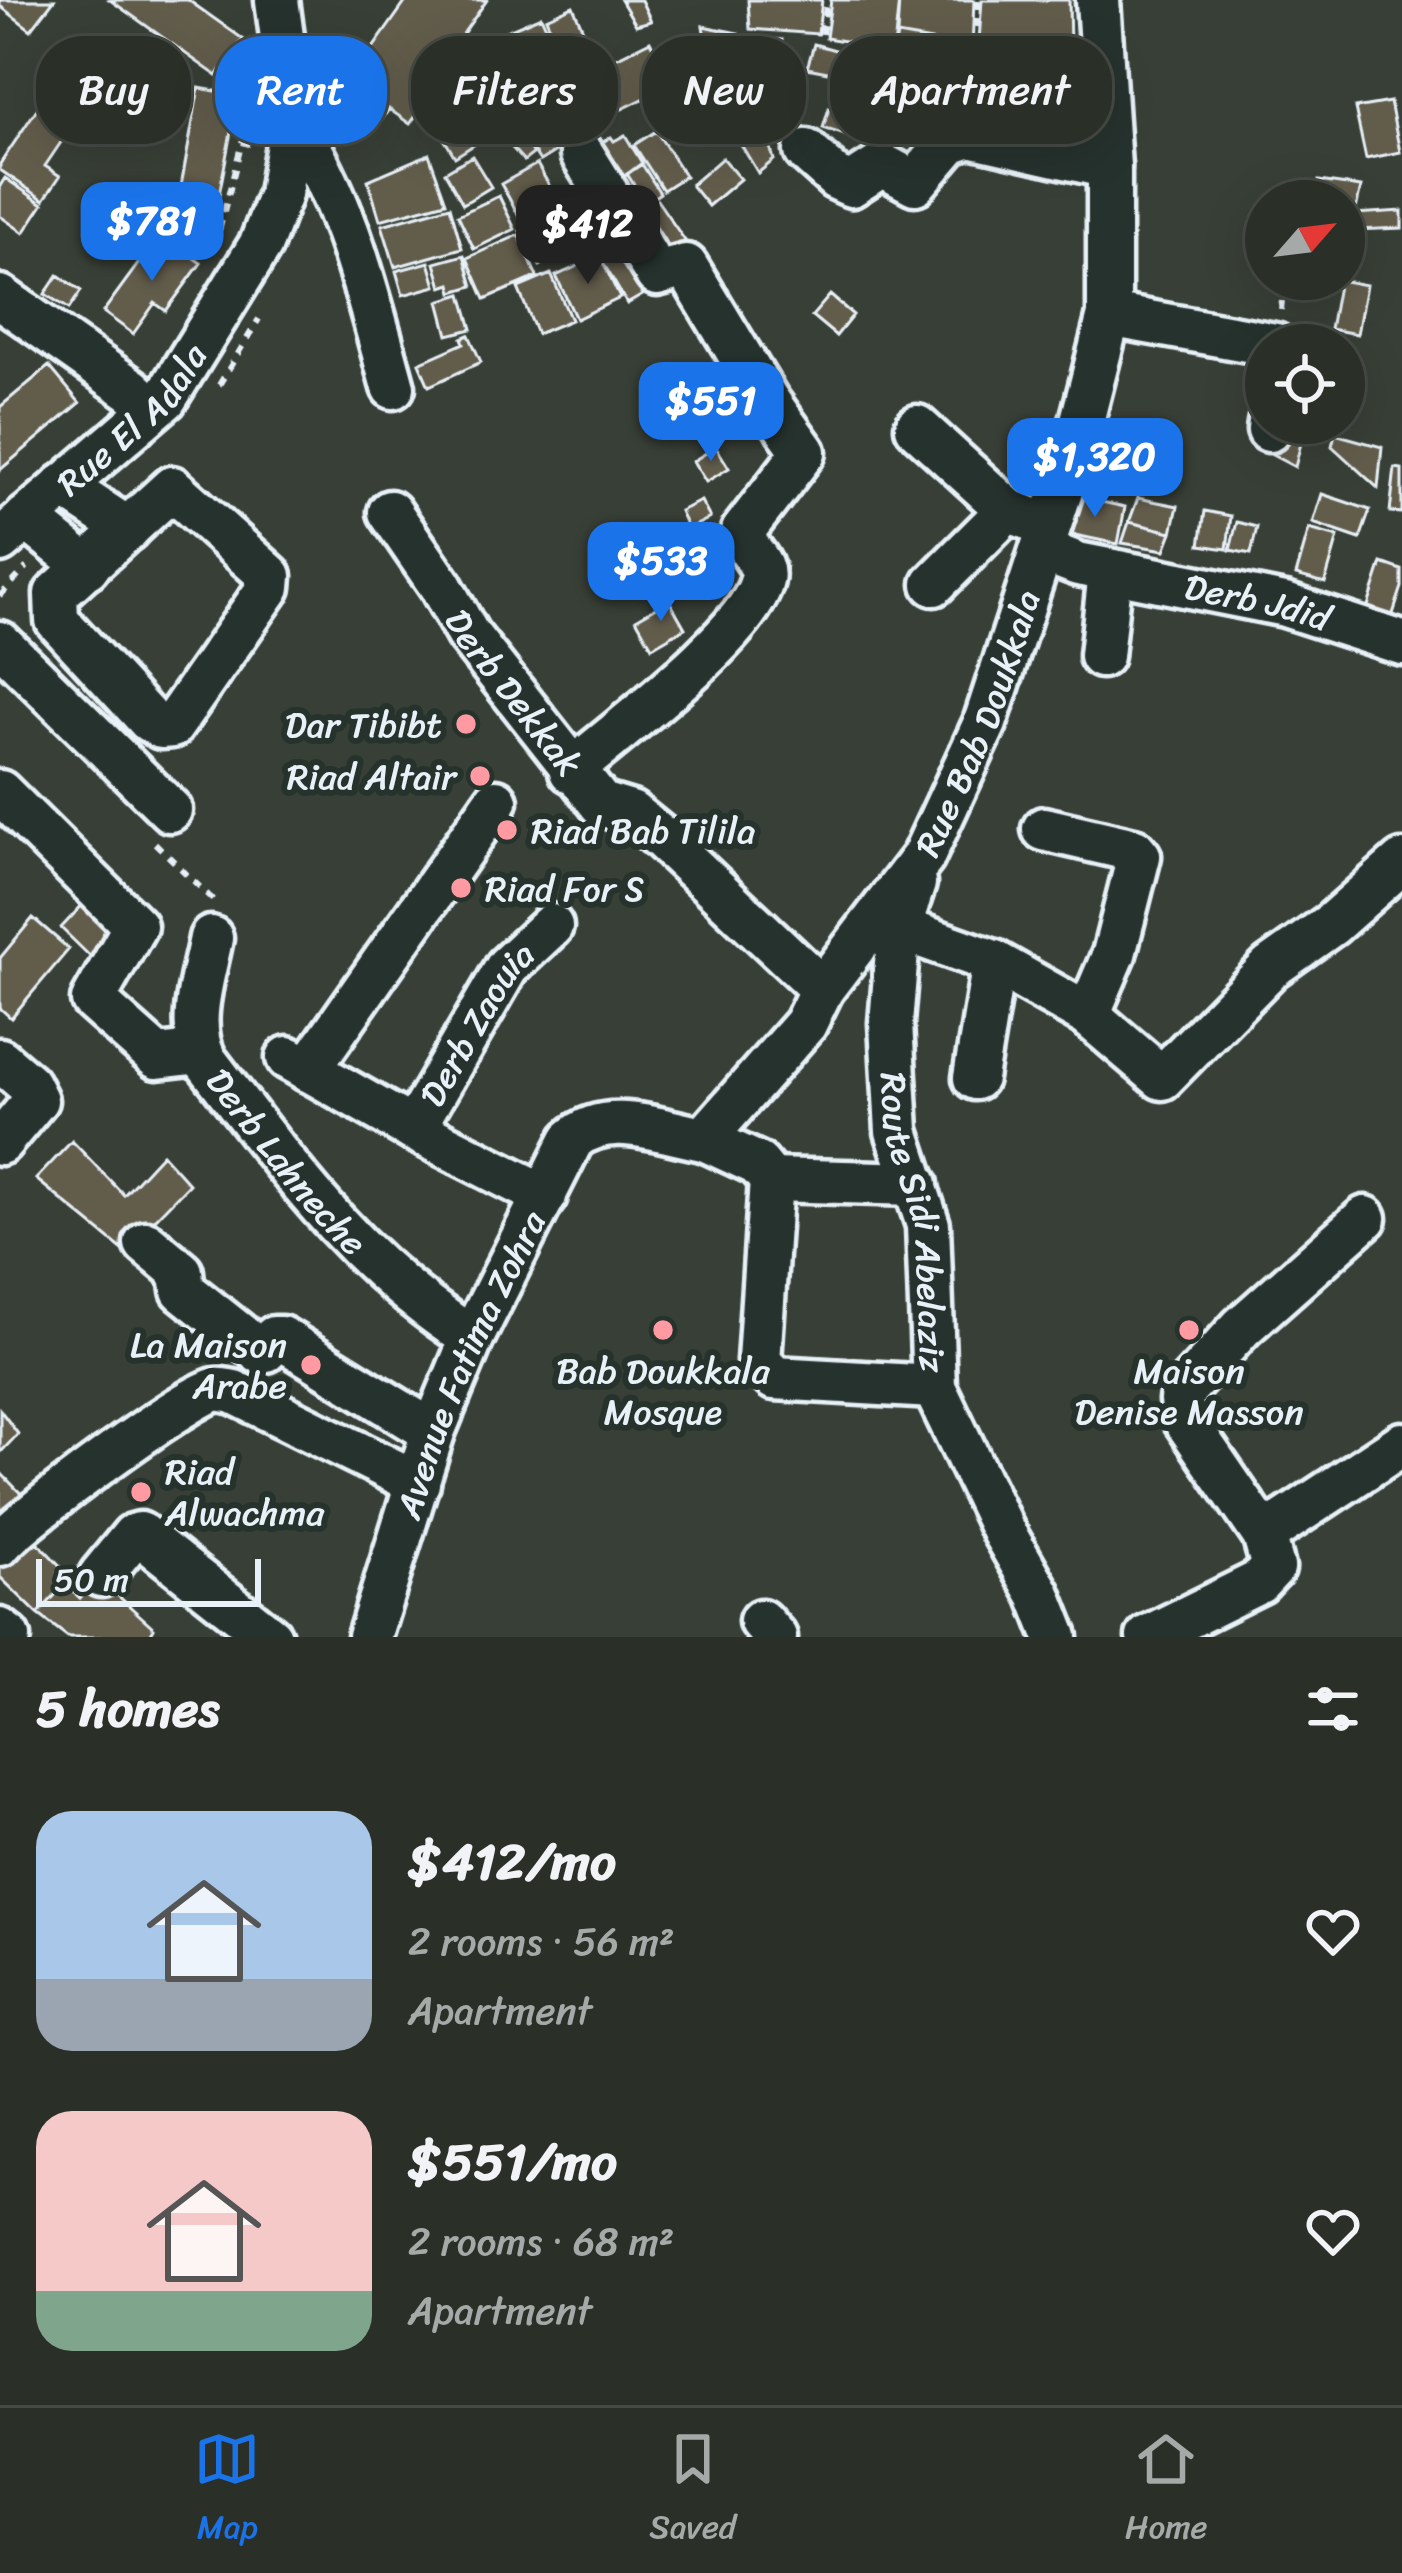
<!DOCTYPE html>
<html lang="en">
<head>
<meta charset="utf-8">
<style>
  body { margin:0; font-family:Sriracha,sans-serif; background:#323730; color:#f1f3f6; height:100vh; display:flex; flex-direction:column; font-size:45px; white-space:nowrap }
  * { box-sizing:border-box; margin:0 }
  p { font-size:39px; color:#a5a9a8 }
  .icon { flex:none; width:66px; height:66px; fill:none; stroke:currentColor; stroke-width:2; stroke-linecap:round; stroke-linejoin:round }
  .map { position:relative; height:1637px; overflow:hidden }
  .side { display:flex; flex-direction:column; background:#2a2f28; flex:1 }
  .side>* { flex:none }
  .top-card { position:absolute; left:36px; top:36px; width:1332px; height:108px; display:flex; gap:24px }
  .needle { width:78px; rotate:62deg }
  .tools { position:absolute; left:1245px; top:180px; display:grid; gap:24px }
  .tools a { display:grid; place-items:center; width:120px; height:120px; border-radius:50%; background:#2a2f28; box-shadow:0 12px 48px #0002,0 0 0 3px #464a45; font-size:60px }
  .scale { position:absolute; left:36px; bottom:30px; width:225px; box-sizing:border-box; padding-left:12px; border:6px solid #e8f1f8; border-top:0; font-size:33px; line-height:42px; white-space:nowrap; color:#e8f1f8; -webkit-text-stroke:9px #26332d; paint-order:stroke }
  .price { position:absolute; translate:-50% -102px; padding:0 27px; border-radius:24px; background:#1a73e8; color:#fff; font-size:39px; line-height:78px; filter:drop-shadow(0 3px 6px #0008) }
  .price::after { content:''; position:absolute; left:50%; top:72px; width:36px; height:27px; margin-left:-18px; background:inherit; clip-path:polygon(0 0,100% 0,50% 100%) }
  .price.on { background:#222; color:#fff }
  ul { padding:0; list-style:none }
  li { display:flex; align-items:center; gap:36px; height:300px; padding:0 36px }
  li span { display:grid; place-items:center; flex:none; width:336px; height:240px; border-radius:36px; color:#555 }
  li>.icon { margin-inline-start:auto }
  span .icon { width:144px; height:144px; fill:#fffc; stroke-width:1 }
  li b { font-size:51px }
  h2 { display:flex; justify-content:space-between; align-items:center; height:144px; padding:0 36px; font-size:51px }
  .pill { padding:0 42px; border-radius:48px; background:#2a2f28; box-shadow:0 12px 48px #0002,0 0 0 3px #464a45; font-size:42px; line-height:108px }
  .pill.on { background:#1a73e8; color:#fff }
  .dock { display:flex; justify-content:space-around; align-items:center; height:168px; border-top:3px solid #464a45; background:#2a2f28; font-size:33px; color:#a5a9a8 }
  .dock a { display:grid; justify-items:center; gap:6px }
  .dock .on { color:#1a73e8 }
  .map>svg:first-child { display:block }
  .building { fill:#625c4b; stroke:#e8f1f8; stroke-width:3 }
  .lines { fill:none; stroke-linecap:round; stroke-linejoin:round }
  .minor-casing { stroke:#e8f1f8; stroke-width:51 }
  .path { stroke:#e8f1f8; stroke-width:6; stroke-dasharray:9 9; stroke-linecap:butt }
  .minor { stroke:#26332d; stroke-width:42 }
  .poi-dot { fill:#ff9aa2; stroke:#26332d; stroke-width:4.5 }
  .labels { text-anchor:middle; stroke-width:12; stroke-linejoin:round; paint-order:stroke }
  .street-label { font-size:36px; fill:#e8f1f8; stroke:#26332d }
  .poi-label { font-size:36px; fill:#e8f1f8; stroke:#26332d; text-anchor:end }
</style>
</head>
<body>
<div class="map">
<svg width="1402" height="1637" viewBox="0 0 1402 1637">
  <rect width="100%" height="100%" fill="#383f36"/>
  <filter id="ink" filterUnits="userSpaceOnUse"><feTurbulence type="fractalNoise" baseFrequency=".00833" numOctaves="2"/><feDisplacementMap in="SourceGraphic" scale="24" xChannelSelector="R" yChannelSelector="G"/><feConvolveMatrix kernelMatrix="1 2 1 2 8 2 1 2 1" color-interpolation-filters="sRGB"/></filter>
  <g filter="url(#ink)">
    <path class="building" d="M0,0H54L31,30L0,6Z
      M110,0H188L243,39L217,76Z
      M407,0H487L460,38L492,62L475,86L450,67L410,124L389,109L383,118L367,107L377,92L354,75Z
      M621,0H641L651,21L636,25Z
      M748,0H822L818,34L750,29Z
      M831,0H899L894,49L826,38Z
      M899,0H974L972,48L897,35Z
      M982,0H1069L1070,50L979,41Z
      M573,6L597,63L570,75L546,18Z
      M541,16L564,67L547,74L538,53L514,63L511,56L496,63L488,45L503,38L501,33Z
      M703,26L738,33L741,69L710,68Z
      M897,35L972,48L1093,59L1094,156L926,119L929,88L889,79Z
      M744,38L782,40L779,66L744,61Z
      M650,41L672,85L622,109L600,66Z
      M814,44L846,53L838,74L807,68Z
      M698,47L705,70L685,76L677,52Z
      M75,52L107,74L45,166L60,176L44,200L0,170V164Z
      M857,62L882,69L879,82L856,79Z
      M531,68L553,104L531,117L509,82Z
      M595,70L609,95L587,107L572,82Z
      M561,81L578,109L565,117L548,89Z
      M722,82L744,124L709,138L685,94Z
      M892,86L911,111L874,131L863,107Z
      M199,88L238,95L211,237L173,230Z
      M507,91L534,134L524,140L533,154L524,161L503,138L496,142L472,105L489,95L492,100Z
      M1390,102L1400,152L1366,159L1355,108Z
      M555,106L575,139L540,161L527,141L549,127L541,115Z
      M471,108L489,135L455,157L438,129Z
      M829,108L856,114L848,136L823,128Z
      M771,117L782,134L769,143L774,160L758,173L737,138Z
      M656,131L685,176L663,190L634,145Z
      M625,135L642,163L609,188L586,152L611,137L614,141Z
      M429,154L446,202L380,220L368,180Z
      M472,156L491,187L463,204L445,172Z
      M722,158L740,179L708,206L691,185Z
      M537,164L559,203L523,223L501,184Z
      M642,164L660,193L646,203L627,174Z
      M5,178L43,204L24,233L0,216V186Z
      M595,181L608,201L572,223L560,203Z
      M1319,181L1361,187L1355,214L1344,213V201H1317Z
      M499,196L515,229L474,249L458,215Z
      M657,200L688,245L658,266L626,221Z
      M609,203L628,233L592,255L573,225Z
      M450,206L462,248L395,267L382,225Z
      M559,209L578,244L540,266L520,231Z
      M1402,211V228L1356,230L1355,214Z
      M160,234L201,263L166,311L155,303L133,334L103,312Z
      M519,235L537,277L485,299L467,258Z
      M634,242L660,285L627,304L602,261Z
      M464,255L473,286L453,292L451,284L442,287L435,263Z
      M600,256L620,298L576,319L556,276Z
      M429,262L436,286L403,295L396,271Z
      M551,274L571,320L537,334L518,288Z
      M58,275L81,291L69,309L45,294Z
      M1339,280L1366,285L1357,334L1330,329Z
      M462,294L472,329L448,335L439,301Z
      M830,295L853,315L836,336L812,316Z
      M469,335L481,362L429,386L419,363L464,343L462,338Z
      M49,366L80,403L0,470V407Z
      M1291,423H1306L1295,467L1272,455Z
      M1335,434L1382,447L1378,488L1332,446Z
      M716,447L729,468L706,482L693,461Z
      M1110,453L1147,464L1138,495L1102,484Z
      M1395,468L1402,469V513L1390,512Z
      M1322,494L1370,510L1360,539L1313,523Z
      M1073,496L1125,507L1118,544L1065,533Z
      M1138,498L1178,506L1172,532L1129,522Z
      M701,501L710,518L688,529L680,511Z
      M1205,511L1231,516L1227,549L1200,545Z
      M1129,522L1172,532L1165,550L1122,543Z
      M1237,522L1257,527L1251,554L1230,550Z
      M1309,529L1338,537L1325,583L1296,575Z
      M663,536L676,562L664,569L651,542Z
      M1382,563L1402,570V587L1391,620L1366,612Z
      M669,600L685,628L652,647L636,619Z
      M86,901L123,937L103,969L61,928Z
      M33,918L69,949L11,1018L0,1008V958Z
      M72,1141L124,1195L162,1154L189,1184L124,1251L36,1179Z
      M0,1410L18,1434L0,1453Z
      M0,1472L31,1504L0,1533Z
      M23,1527L68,1574L65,1584L38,1614L0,1577V1552Z
      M98,1578L154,1628L149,1637H68L38,1614L65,1584L80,1598Z"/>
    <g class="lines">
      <g class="minor-casing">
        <g id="minor">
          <path d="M291,117C348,206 365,286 393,387"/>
          <path d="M806,151L836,178L851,185L882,165L915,183L950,142L970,135L1109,167"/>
          <path d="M0,297L132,390L151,408"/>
          <path d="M1109,315L1275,345"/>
          <path d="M917,427L1008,510L1048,526"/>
          <path d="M1269,430L1270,423"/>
          <path d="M63,486L128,529"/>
          <path d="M172,488L270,576L269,587L172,726L161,727L149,720L57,620L56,594Z"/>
          <path id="s1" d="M390,512L440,585L468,635L601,804L631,813L663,839L822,989"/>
          <path d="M26,518L87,567"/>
          <path id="s2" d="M0,541L165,399L261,244L280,194L290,132L289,89L277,0"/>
          <path id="s3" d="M1042,550L1078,564L1285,605L1402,643"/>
          <path d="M934,584L1008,510"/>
          <path d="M0,643L170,810"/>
          <path d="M1101,656L1110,571"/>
          <path d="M571,771C615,733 750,633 762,580C767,561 743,550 743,531L804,452L767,400L686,266L657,274L582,154"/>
          <path d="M0,792L135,926L93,1000L157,1057L201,1052"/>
          <path d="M1044,829L1134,850L1139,856L1114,954L1088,1015"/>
          <path id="s4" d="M914,883L899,928L891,1023L897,1131L928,1225L934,1387L1003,1531L1039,1594L1056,1637"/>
          <path d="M899,928L994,962L1088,1015L1162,1078L1270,968L1332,924L1402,862"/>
          <path id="s5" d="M211,938C204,976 186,1024 205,1060C288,1168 355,1264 472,1338"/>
          <path d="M288,1058L413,1129L545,1196"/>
          <path d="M0,1060L28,1084L36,1100L0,1143"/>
          <path d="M308,1070L496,801"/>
          <path d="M975,1078L994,962"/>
          <path id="s6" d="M413,1129L507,967L551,926"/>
          <path d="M704,1139L758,1164L771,1180L759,1361L774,1378L934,1387"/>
          <path d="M771,1180L916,1184"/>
          <path d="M146,1243L181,1272L183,1290L260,1351L266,1350L274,1338H281L433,1432"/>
          <path d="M1264,1535L1402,1444"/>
          <path d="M0,1544C21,1519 188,1395 215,1390C221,1389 228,1391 234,1392L418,1483"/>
          <path d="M101,1575L133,1536L140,1534L270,1637"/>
          <path d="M761,1621L775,1637"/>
          <path d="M0,1630L9,1637"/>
          <path id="s7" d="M369,1637L433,1432L472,1338L572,1140C607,1108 662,1132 704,1139L805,1024L822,989L923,857L985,723L1076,445L1109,315V167L1098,0"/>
          <path d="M1148,1637L1259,1582L1273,1567L1264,1535L1183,1417L1181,1400L1186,1388L1242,1327L1365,1218"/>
        </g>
      </g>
      <path class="path" d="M978,0L975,44L1066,53
        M822,34L827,0
        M215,247L242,142L252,145
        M1281,310L1283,291L1307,297
        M219,385L259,319
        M0,596L27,567
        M155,843L218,905"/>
      <use href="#minor" class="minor"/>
    </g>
  </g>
  <g class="poi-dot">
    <circle cx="466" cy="724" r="12"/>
    <circle cx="480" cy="776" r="12"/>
    <circle cx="507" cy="830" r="12"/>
    <circle cx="461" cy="888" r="12"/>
    <circle cx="663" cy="1330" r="12"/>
    <circle cx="1189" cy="1330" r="12"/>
    <circle cx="311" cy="1365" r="12"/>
    <circle cx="141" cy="1492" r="12"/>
  </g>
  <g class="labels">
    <g class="street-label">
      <text dy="13" stroke="none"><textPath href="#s2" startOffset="180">Rue El Adala</textPath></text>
      <text dy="13" stroke="none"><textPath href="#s3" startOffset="222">Derb Jdid</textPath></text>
      <text dy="13" stroke="none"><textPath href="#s1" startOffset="219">Derb Dekkak</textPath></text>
      <text dy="13" stroke="none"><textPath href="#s7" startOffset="1179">Rue Bab Doukkala</textPath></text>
      <text dy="13" stroke="none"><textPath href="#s6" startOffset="123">Derb Zaouia</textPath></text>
      <text dy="13" stroke="none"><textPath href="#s5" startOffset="255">Derb Lahneche</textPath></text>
      <text dy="13" stroke="none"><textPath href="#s4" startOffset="345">Route Sidi Abelaziz</textPath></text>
      <text dy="13" stroke="none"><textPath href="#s7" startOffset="291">Avenue Fatima Zohra</textPath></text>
    </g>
    <g class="poi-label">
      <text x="442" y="737">Dar Tibibt</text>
      <text x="456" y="789">Riad Altair</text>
      <text x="531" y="843" text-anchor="start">Riad Bab Tilila</text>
      <text x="485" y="901" text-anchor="start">Riad For S</text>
      <text x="287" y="1357">La Maison<tspan x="287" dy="41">Arabe</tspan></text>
      <text x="663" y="1383" text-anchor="middle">Bab Doukkala<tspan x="663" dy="41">Mosque</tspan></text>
      <text x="1189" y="1383" text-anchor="middle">Maison<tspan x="1189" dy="41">Denise Masson</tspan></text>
      <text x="165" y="1484" text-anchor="start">Riad<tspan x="165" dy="41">Alwachma</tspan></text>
    </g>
  </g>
</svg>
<div class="tools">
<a><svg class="needle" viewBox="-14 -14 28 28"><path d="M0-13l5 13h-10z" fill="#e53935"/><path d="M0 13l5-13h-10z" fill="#a5a9a8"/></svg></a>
<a><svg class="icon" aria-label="locate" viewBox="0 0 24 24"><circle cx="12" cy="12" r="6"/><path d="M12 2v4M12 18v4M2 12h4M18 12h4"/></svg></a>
</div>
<div class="scale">50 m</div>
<b class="price" style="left:152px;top:284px">$781</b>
<b class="price on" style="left:588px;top:287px">$412</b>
<b class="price" style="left:711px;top:464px">$551</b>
<b class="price" style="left:1095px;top:520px">$1,320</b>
<b class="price" style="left:661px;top:624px">$533</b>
<div class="top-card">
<a class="pill">Buy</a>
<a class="pill on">Rent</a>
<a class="pill">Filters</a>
<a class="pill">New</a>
<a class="pill">Apartment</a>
</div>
</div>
<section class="side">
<h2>5 homes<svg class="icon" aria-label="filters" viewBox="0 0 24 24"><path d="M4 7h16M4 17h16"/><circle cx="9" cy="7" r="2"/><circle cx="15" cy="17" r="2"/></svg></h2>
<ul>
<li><span style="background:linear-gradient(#a9c7e8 70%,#9aa5b1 0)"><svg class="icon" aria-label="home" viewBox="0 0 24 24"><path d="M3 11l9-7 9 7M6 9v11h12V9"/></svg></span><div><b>$412/mo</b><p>2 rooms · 56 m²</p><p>Apartment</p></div><svg class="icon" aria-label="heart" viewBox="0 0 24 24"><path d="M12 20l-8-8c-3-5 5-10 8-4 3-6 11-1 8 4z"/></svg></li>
<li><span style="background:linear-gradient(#f6c9c9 75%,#7fa58c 0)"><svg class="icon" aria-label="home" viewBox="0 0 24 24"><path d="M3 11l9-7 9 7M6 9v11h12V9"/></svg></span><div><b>$551/mo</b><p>2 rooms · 68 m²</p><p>Apartment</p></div><svg class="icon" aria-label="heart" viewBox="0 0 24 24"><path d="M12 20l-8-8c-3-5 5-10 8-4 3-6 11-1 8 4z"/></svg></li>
</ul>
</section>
<nav class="dock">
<a class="on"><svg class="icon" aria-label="map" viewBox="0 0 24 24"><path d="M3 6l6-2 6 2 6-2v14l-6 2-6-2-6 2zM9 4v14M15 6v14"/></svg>Map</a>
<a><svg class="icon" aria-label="saved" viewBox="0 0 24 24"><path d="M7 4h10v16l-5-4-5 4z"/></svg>Saved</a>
<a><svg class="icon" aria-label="home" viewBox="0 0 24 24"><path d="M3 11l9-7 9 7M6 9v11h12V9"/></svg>Home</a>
</nav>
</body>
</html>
